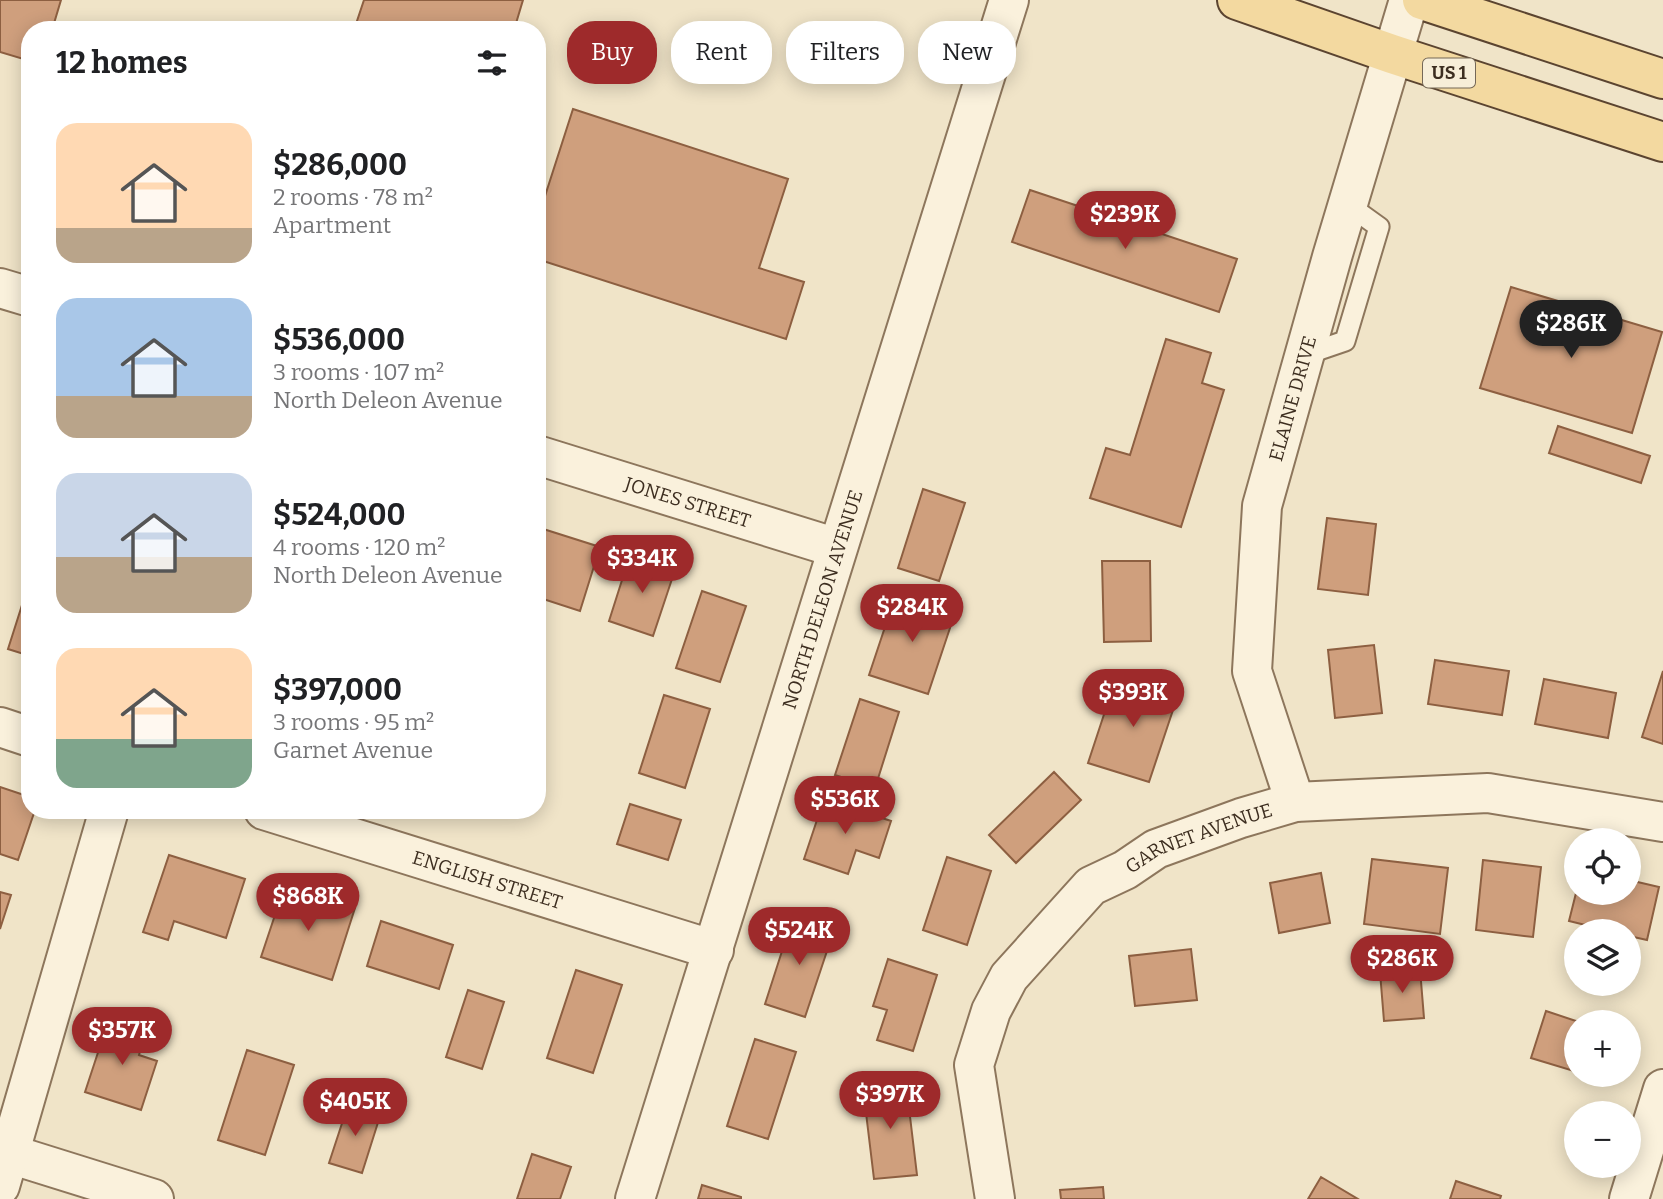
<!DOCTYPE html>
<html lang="en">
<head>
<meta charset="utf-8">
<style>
  body { margin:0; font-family:Bitter,serif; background:#f6f6f6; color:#202124; height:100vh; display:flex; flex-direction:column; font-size:26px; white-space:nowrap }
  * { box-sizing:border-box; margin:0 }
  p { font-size:23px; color:#757577 }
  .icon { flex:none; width:38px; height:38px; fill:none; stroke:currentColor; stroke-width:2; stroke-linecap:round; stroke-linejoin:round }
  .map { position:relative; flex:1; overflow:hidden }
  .sheet { position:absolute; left:21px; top:21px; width:525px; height:798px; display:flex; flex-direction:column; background:#fff; border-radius:28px; box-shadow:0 4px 18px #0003 }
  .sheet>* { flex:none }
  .banner { position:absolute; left:567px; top:21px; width:665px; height:63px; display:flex; gap:14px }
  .tools { position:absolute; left:1564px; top:828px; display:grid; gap:14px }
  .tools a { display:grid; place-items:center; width:77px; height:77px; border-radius:50%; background:#fff; box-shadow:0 4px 18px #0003; font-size:35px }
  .price { position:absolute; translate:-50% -60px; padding:0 16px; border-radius:24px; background:#9e2a2b; color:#fff; font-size:23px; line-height:46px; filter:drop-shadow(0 2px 4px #0008) }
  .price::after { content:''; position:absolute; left:50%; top:42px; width:21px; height:16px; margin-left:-10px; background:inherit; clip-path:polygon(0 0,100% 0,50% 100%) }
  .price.selected { background:#222; color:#fff }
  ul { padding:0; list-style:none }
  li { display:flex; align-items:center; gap:21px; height:175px; padding:0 35px }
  li span { display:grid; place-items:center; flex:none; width:196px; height:140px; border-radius:21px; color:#555 }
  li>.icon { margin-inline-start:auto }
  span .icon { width:84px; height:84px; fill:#fffc; stroke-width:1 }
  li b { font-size:30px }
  h2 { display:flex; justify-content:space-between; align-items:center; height:84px; padding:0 35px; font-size:30px }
  .pill { padding:0 24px; border-radius:28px; background:#fff; box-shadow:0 4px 18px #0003; font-size:24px; line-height:63px }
  .pill.selected { background:#9e2a2b; color:#fff }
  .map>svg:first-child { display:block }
  .building { fill:#cf9f7d; stroke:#8d5f41; stroke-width:2 }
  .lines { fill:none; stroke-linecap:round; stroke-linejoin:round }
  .service-casing { stroke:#8d765c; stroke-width:23 }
  .minor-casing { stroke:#8d765c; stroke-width:42 }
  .primary-casing { stroke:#5b4430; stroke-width:42 }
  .service { stroke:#faf1dc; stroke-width:19 }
  .minor { stroke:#faf1dc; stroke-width:38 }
  .primary { stroke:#f3d9a0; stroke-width:38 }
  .labels { text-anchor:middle; stroke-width:5; stroke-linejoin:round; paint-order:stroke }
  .shield { fill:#f7eed8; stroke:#756857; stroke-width:2 }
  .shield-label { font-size:18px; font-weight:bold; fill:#3d2e20 }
  .street-label { font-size:19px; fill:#3d2e20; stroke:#f7eed8 }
</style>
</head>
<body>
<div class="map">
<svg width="1663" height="1199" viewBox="0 0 1663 1199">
  <rect width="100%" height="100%" fill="#f0e4c8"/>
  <path class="building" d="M0,0H61L52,30H30V61L0,52Z
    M364,0H523L514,30H354Z
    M573,109L788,179L759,268L804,282L786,339L537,259V221Z
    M1030,190L1237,259L1219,312L1012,242Z
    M1511,287L1662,332L1632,433L1480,388Z
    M1166,339L1211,353L1202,383L1224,390L1181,527L1090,498L1106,448L1130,455Z
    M1558,426L1650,456L1641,483L1549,453Z
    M923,489L965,503L939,581L898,568Z
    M1327,518L1376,524L1368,595L1318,589Z
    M537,527L600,547L580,611L537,597Z
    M630,555L675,570L653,636L609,621Z
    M1102,561H1150L1151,641L1104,642Z
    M702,591L746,606L720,682L676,668Z
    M896,594L955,613L928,694L869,675Z
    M23,602L30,604V656L8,649Z
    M1374,645L1382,713L1335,718L1328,650Z
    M1435,660L1509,671L1502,715L1428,704Z
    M1663,671V744L1642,737Z
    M1117,675L1178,695L1149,782L1088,763Z
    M1544,679L1616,693L1608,738L1535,724Z
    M664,695L710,709L685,788L639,773Z
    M860,699L899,712L875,788L835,775Z
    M1054,772L1081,800L1016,863L989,835Z
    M0,787L30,797V810H35L18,860L0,854Z
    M824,799L891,821L879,858L856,850L848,874L804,859Z
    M630,804L681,820L668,860L617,844Z
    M169,855L245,879L226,938L174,921L168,940L143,932Z
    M947,857L991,871L967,945L923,930Z
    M1372,859L1448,868L1440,934L1364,924Z
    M1483,860L1541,867L1533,937L1476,930Z
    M1321,873L1330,923L1279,933L1270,883Z
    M1629,880L1659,887L1647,940L1629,936V931H1610L1569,921L1577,889V892H1629Z
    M285,885L355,908L332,980L261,957Z
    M0,892L11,895L0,929Z
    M793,917L834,930L805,1017L765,1004Z
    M381,921L453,945L439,989L367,966Z
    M1191,949L1197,1000L1135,1006L1129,956Z
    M888,959L937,975L913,1051L877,1040L887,1010L873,1006Z
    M1420,969L1424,1018L1384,1021L1380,972Z
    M576,970L622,985L593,1073L547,1058Z
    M468,990L504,1002L482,1069L446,1057Z
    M1546,1011L1579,1022H1577V1072L1531,1058Z
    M109,1019L146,1031L139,1055L157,1061L141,1110L85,1092Z
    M755,1039L796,1052L768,1139L727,1126Z
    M247,1050L294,1065L265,1155L218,1140Z
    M906,1083L917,1175L874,1179L863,1088Z
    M349,1102L381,1113L362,1173L329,1163Z
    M532,1154L571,1167L560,1199H517Z
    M1321,1177L1358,1199H1308Z
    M1456,1181L1501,1196L1500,1199H1450Z
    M702,1185L741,1197V1199H698Z
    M1103,1187L1104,1199H1061L1060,1190Z"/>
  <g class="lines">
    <g class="service-casing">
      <path id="service" d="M1304,355L1345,341L1379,227L1347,204"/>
    </g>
    <g class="minor-casing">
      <g id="minor">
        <path d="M0,288L30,297"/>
        <path id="s1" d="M537,455L837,548"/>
        <path d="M0,727L30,737"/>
        <path id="s2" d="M1295,802L1252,671L1262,506L1332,257L1409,0"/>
        <path id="s3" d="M264,810L714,950"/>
        <path d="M10,1154L154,1199"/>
        <path d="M0,1186L109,810"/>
        <path id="s4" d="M635,1199L1009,0"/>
        <path id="s5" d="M995,1199L974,1065L991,1011L1009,977L1091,886L1125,870L1156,849L1241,818L1295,802L1488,793L1663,822"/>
        <path d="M1629,1199L1663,1089"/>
      </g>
    </g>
    <g class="primary-casing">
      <path id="primary" d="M1237,0L1392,54L1663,142
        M1422,0L1663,79"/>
    </g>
    <use href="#service" class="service"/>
    <use href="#minor" class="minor"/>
    <use href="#primary" class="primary"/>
  </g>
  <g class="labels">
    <rect class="shield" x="1423" y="58.5" width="52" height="29" rx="5"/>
    <g class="shield-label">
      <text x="1449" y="79">US 1</text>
    </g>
    <g class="street-label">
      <text dy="7" stroke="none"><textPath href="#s2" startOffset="415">ELAINE DRIVE</textPath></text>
      <text dy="7" stroke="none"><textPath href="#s1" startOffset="158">JONES STREET</textPath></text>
      <text dy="7" stroke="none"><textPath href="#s4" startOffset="628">NORTH DELEON AVENUE</textPath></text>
      <text dy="7" stroke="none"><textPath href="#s5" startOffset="472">GARNET AVENUE</textPath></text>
      <text dy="7" stroke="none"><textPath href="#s3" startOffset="234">ENGLISH STREET</textPath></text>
    </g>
  </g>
</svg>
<div class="tools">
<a><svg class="icon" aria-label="locate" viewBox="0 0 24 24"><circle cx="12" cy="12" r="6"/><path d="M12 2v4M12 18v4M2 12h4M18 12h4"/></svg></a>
<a><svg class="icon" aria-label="layers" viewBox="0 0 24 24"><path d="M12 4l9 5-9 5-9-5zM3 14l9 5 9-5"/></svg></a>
<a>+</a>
<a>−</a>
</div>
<b class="price" style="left:1125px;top:251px">$239K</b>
<b class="price selected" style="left:1571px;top:360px">$286K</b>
<b class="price" style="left:642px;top:595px">$334K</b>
<b class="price" style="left:912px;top:644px">$284K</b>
<b class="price" style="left:1133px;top:729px">$393K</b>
<b class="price" style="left:845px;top:836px">$536K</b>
<b class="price" style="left:308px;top:933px">$868K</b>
<b class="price" style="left:799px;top:967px">$524K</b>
<b class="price" style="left:1402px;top:995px">$286K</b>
<b class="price" style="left:122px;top:1067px">$357K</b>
<b class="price" style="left:890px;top:1131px">$397K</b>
<b class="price" style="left:355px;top:1138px">$405K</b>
<div class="banner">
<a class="pill selected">Buy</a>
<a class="pill">Rent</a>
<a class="pill">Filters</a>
<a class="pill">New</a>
</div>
<section class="sheet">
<h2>12 homes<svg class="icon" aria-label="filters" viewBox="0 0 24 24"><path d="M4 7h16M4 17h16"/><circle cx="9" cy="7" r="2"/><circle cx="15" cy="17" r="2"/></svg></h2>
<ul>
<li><span style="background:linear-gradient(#ffd9b3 75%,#b9a48a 0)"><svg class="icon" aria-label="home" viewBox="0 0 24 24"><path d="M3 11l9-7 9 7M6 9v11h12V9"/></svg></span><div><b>$286,000</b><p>2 rooms · 78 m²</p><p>Apartment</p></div></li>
<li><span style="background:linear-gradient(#a9c7e8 70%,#b9a48a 0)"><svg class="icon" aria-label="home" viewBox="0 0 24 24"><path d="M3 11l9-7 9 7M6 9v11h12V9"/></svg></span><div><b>$536,000</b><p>3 rooms · 107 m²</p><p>North Deleon Avenue</p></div></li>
<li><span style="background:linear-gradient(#c9d6e8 60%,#b9a48a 0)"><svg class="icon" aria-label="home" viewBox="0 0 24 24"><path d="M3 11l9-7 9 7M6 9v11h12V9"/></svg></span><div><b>$524,000</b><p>4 rooms · 120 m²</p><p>North Deleon Avenue</p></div></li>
<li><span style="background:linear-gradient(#ffd9b3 65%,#7fa58c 0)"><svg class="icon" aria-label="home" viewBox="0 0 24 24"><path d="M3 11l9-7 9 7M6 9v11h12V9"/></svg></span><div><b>$397,000</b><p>3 rooms · 95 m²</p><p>Garnet Avenue</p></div></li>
</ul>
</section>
</div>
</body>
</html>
